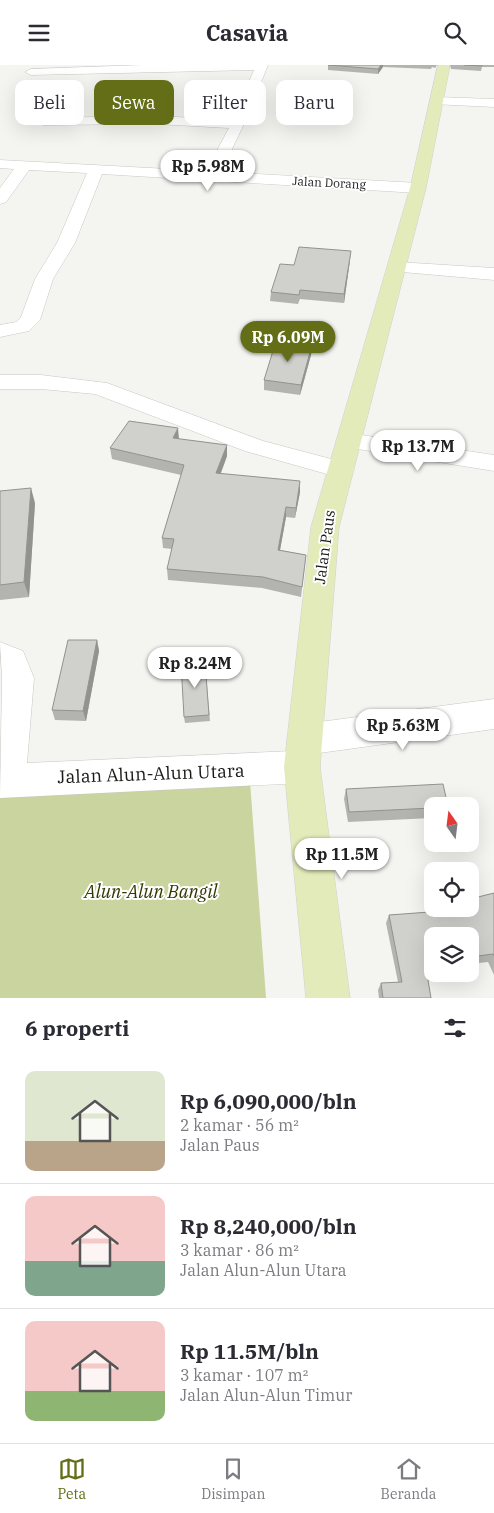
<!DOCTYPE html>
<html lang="id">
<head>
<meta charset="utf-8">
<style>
  body { margin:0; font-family:"IBM Plex Serif",serif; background:#f2f2f3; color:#2b2b33; height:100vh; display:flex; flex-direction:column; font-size:19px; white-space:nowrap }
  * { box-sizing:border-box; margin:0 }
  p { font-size:16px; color:#7c7c81 }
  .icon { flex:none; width:28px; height:28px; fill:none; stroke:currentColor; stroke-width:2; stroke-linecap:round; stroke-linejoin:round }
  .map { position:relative; height:933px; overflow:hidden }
  .panel { display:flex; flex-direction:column; background:#fff; flex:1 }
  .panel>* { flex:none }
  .top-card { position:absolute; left:15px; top:15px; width:465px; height:45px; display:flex; gap:10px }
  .needle { width:32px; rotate:346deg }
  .fabs { position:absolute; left:424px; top:732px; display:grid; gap:10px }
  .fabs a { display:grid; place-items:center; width:55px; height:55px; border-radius:10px; background:#fff; box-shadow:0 5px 20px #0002; font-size:25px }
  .price { position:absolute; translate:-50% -42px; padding:0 11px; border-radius:18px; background:#fff; color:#222; font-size:16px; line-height:32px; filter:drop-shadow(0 1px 2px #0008) }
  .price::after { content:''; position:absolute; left:50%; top:30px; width:15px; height:11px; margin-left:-8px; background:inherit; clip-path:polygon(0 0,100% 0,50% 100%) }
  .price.current { background:#636e16; color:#fff }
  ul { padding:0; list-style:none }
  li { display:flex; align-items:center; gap:15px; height:125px; padding:0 25px }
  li+li { border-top:1px solid #e1e1e2 }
  li span { display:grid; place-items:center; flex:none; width:140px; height:100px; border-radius:10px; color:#555 }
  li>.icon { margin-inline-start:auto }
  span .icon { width:60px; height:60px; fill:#fffc; stroke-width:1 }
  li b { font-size:21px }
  h2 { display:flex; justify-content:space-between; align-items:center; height:60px; padding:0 25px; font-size:21px }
  .tag { padding:0 18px; border-radius:10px; background:#fff; box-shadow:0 5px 20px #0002; font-size:18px; line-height:45px }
  .tag.current { background:#636e16; color:#fff }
  header { display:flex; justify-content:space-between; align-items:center; height:65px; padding:0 25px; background:#fff; font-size:22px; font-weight:700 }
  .tabs { display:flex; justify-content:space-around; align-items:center; height:70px; border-top:1px solid #e1e1e2; background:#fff; font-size:14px; color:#7c7c81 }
  .tabs a { display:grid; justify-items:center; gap:2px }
  .tabs .current { color:#636e16 }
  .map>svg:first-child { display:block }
  .green { fill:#cad49f }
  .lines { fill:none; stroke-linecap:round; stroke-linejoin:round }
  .minor-casing { stroke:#c7c8c3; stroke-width:1 }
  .major-casing { stroke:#d1d1d1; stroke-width:1 }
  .minor { fill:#fff; fill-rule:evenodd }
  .major { fill:#e2ebb9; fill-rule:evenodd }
  .wall { fill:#b3b4af }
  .shaded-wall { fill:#92928f }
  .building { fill:#d0d1cc; stroke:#92928f }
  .labels { text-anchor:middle; stroke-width:4; stroke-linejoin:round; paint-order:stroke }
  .far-street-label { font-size:12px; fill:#1b1b19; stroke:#fff }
  .street-label { font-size:15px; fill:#1b1b19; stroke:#fff }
  .near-street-label { font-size:18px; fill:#1b1b19; stroke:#fff }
  .near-park-label { font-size:18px; font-style:italic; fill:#323900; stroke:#fff }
</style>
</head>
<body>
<header><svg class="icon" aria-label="menu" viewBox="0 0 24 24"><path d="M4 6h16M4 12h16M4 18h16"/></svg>Casavia<svg class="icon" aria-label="search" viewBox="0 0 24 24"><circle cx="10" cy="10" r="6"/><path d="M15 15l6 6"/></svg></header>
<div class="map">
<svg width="494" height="933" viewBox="0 0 494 933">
  <rect width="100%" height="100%" fill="#f4f5f0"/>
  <path class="green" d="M250,716L266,933H0V729Z"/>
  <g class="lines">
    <g class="minor-casing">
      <path id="minor" d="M143,0H268L244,59L221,107L418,118L424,120L426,123L424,126L418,128L102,109L75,178L53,214L40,255L29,266L0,272V260L16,257L21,252L35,214L57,178L87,108L29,105L6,137L0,139V123L14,104L0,103V95L206,106L229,63L157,59L43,60L36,56L38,53L157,51L232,55L254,5L31,10L25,7L31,4Z
        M436,32L494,34V42L432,39L430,36Z
        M397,197L494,203V215L391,206L388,202L391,198Z
        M0,310H41L107,318L263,376L350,399L354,405L350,411L341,413L245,386L95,329L41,324H0Z
        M348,368L494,390V406L339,381L336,376L339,371Z
        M0,577L23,586L34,613L27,698L292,686L287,675L292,664L304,659L494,634V664L312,689L315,690L320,702L315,714L302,718L0,733L2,613Z"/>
    </g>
    <g class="major-casing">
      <path id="major" d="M438,0H450L426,123L339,462L320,702L350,933H306L284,702L311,462L410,123Z"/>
    </g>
    <use href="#minor" class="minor"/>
    <use href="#major" class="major"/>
  </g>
  <path class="wall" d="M328,0H437L435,3L432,2L431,4L383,2L378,9L328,5Z
    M450,0H494V2H482L481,6L451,4Z
    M350,195L344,238L300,234L298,239L270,236L271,227L294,200Z
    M312,280L311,290L300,330L264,325V315Z
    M179,374L227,380V391L221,408L300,427L295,453L286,452L280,485L306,490L301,532L262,523L168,515L167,504L172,484L163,483L162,473L181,410L112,394L110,383Z
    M0,426L35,438L29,532L0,535Z
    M97,575L99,586L86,656L55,655L52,645Z
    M205,597L210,656L185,658L184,652Z
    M346,724L432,741V753L348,757L344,734Z
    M494,828V910L488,897L470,899V871L432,909H451L448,914L428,916L431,933H379L378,925L381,918L398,917L386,858L389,850L470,844V834Z"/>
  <path class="shaded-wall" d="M381,0H383V2L378,9V4Z
    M351,186L350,195L344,238V229Z
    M312,280L311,290L300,330L301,320Z
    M178,363L179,374L173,373Z
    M227,380V391L217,418L216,408Z
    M300,416V427L295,453L296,443Z
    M31,423L35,438L29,532L24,517Z
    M286,442V452L278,496V485Z
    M97,575L99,586L86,656L83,646Z"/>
  <path class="building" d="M328,0H381L378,4Z
    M464,0H482V1Z
    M299,182L351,186L344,229L300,225L299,230L271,227L280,199L294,200Z
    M276,276L312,280L301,320L264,315Z
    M129,356L178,363L173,373L227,380L216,408L300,416L296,443L286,442L278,485L306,490L302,522L263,512L167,504L174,474L162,473L184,400L110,383Z
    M31,423L24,517L0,520V426Z
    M68,575H97L83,646L52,645Z
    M205,597L209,650L184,652L181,598Z
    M443,719L448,741H432V743L349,747L346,724Z
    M494,828V891L493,889L470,892V871H432V909H434H427L431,933H383L381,918L402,917L389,850L470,844L474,843L470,834Z"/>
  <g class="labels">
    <g class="far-street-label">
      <text transform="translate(329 118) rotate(3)" y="4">Jalan Dorang</text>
    </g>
    <g class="street-label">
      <text transform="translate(325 482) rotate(-82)" y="5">Jalan Paus</text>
    </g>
    <g class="near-street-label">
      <text transform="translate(151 709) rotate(-2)" y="6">Jalan Alun-Alun Utara</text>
    </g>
    <g class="near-park-label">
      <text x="151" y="833">Alun-Alun Bangil</text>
    </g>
  </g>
</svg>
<div class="fabs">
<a><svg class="needle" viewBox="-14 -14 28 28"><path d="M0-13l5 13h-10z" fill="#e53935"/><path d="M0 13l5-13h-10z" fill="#7c7c81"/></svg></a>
<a><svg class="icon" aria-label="locate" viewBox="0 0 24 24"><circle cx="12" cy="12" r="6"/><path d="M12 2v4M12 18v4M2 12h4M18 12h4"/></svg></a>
<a><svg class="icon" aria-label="layers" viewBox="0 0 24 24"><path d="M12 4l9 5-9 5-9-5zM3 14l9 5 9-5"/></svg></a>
</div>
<b class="price" style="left:208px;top:127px">Rp 5.98M</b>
<b class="price current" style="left:288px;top:298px">Rp 6.09M</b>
<b class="price" style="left:418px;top:407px">Rp 13.7M</b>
<b class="price" style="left:195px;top:624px">Rp 8.24M</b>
<b class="price" style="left:403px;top:686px">Rp 5.63M</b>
<b class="price" style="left:342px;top:815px">Rp 11.5M</b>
<div class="top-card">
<a class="tag">Beli</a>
<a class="tag current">Sewa</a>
<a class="tag">Filter</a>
<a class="tag">Baru</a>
</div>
</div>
<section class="panel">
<h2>6 properti<svg class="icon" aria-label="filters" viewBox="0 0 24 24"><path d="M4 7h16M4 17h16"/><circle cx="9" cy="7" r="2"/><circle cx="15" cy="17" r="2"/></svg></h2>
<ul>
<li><span style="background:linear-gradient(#dfe7d0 70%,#b9a48a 0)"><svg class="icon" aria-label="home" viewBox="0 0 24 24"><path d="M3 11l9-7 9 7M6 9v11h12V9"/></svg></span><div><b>Rp 6,090,000/bln</b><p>2 kamar · 56 m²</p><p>Jalan Paus</p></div></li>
<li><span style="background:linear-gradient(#f6c9c9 65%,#7fa58c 0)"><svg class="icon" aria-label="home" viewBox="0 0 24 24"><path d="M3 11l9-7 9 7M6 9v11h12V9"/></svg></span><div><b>Rp 8,240,000/bln</b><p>3 kamar · 86 m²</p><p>Jalan Alun-Alun Utara</p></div></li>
<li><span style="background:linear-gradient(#f6c9c9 70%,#8fb573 0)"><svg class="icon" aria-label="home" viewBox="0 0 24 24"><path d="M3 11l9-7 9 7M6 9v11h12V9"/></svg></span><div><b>Rp 11.5M/bln</b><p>3 kamar · 107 m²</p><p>Jalan Alun-Alun Timur</p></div></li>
</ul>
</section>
<nav class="tabs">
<a class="current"><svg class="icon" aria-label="map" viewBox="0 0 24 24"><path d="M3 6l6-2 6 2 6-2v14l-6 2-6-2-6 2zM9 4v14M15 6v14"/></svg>Peta</a>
<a><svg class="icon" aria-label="saved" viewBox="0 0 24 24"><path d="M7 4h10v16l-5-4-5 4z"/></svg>Disimpan</a>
<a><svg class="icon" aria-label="home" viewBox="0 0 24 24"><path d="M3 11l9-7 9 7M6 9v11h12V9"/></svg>Beranda</a>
</nav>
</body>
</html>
